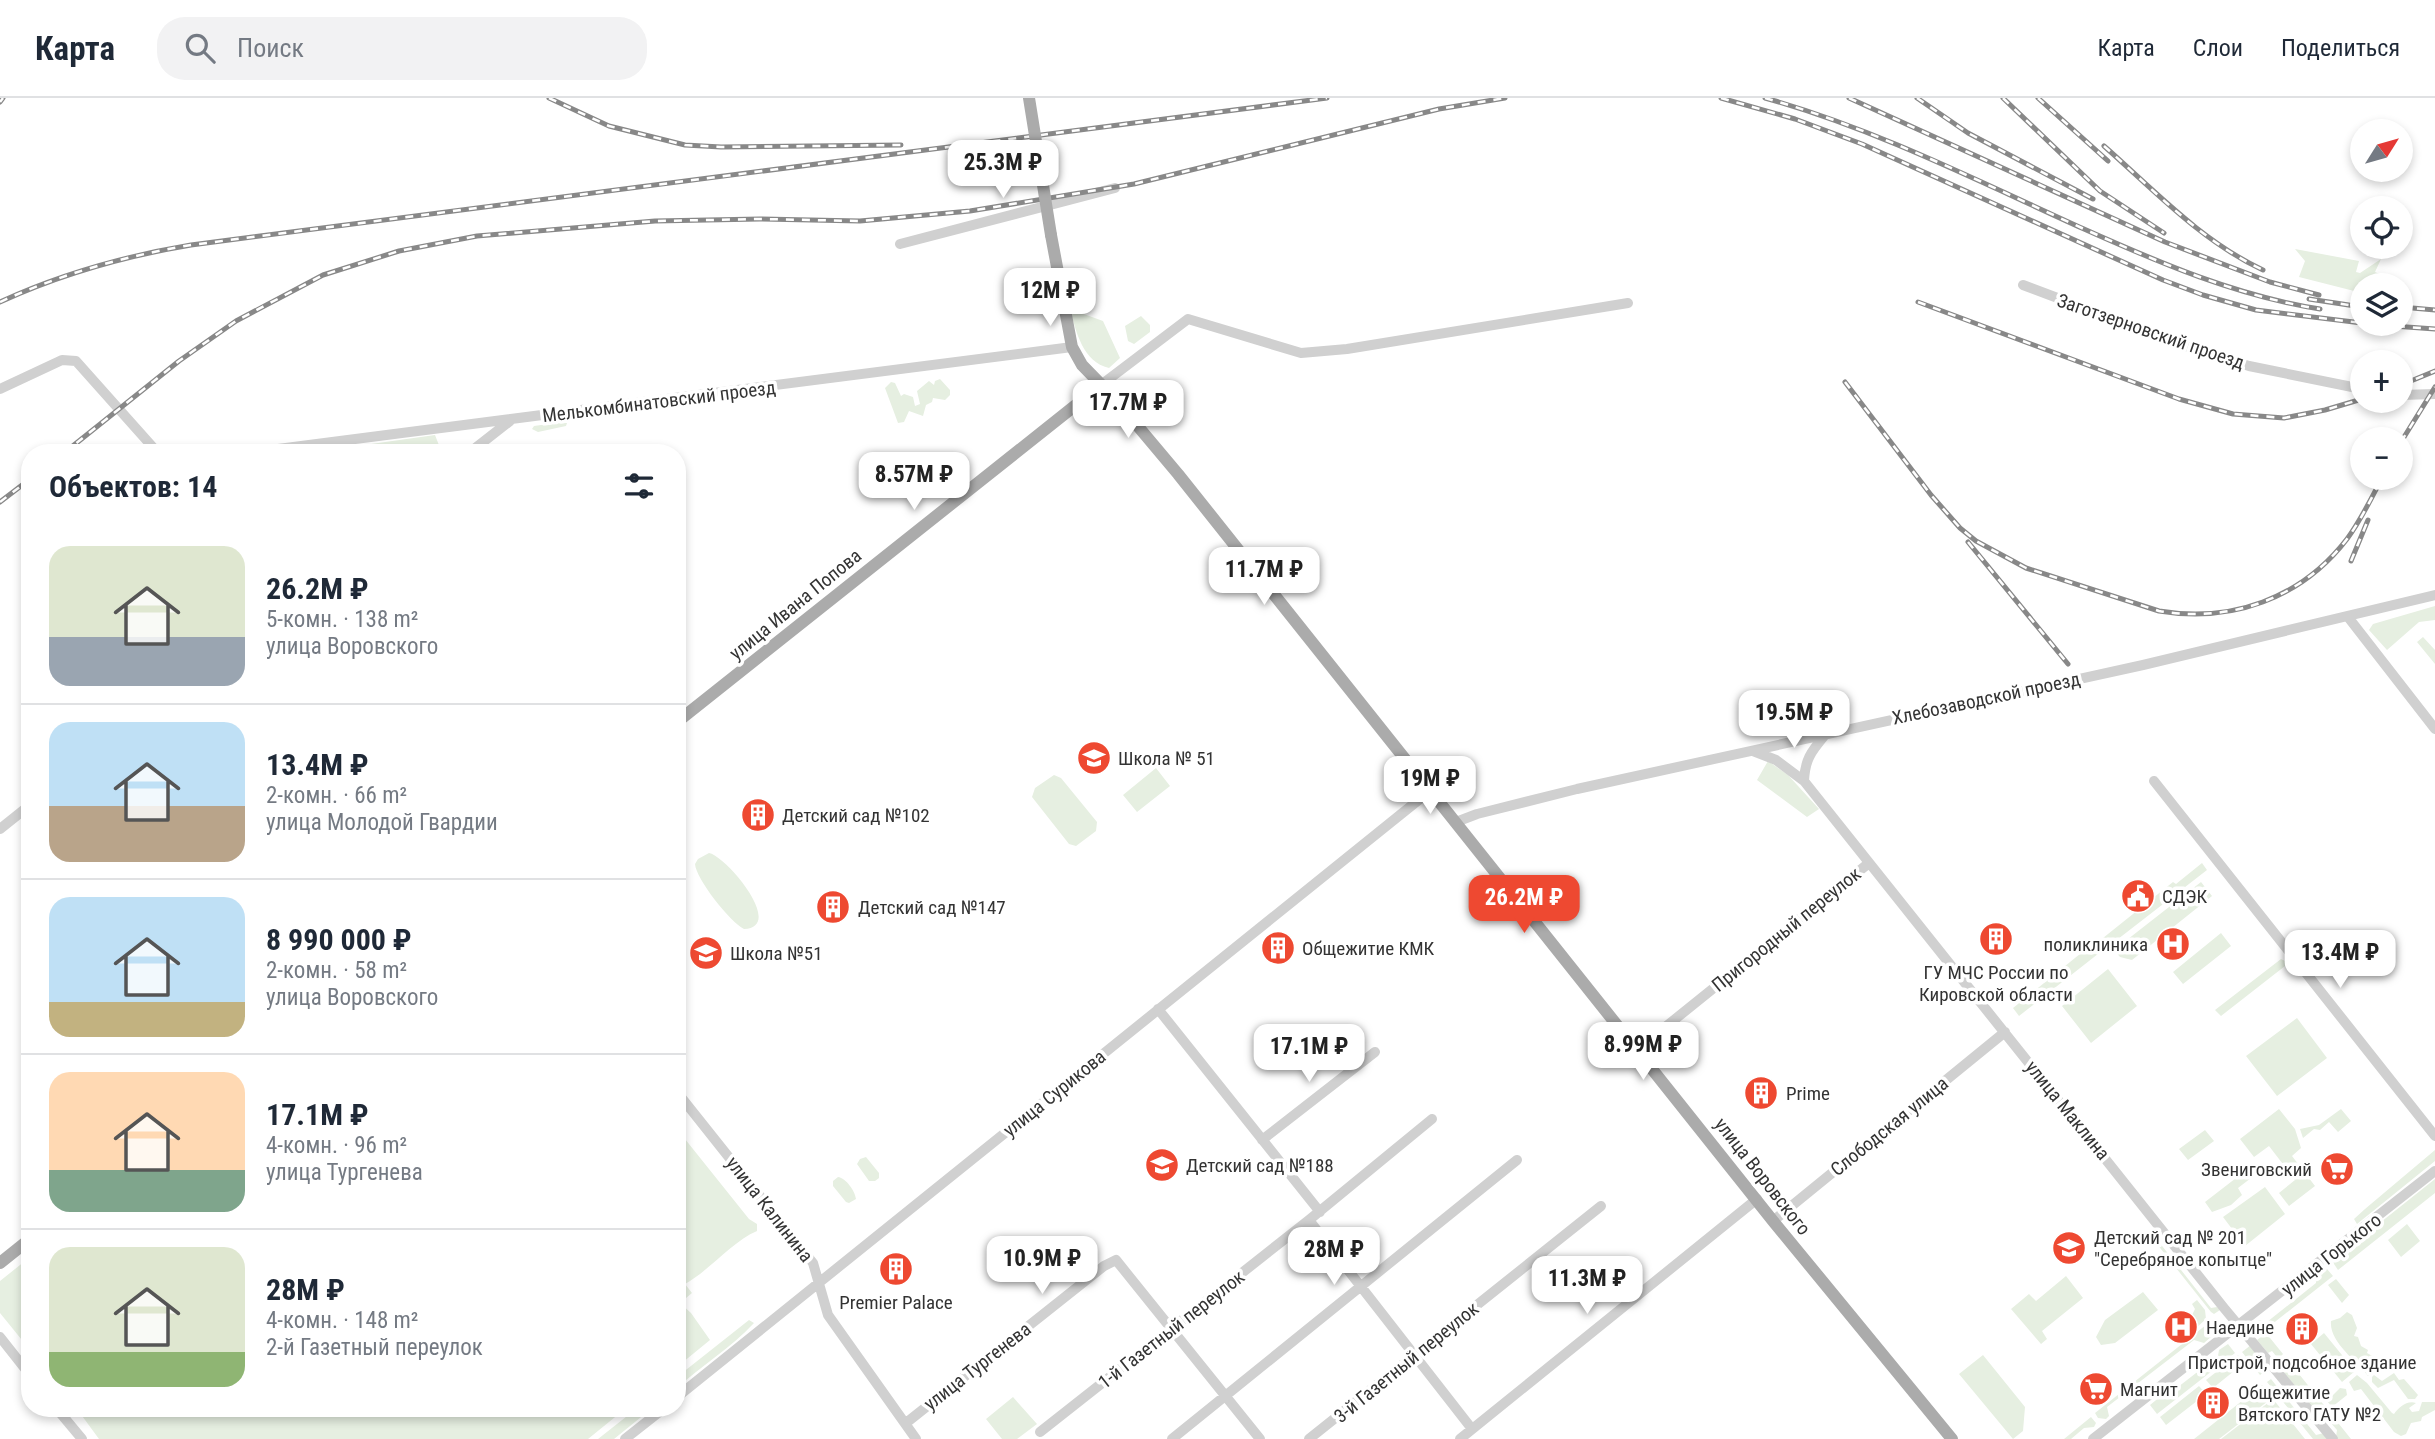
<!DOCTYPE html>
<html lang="ru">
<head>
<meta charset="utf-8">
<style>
  body { margin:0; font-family:"Roboto Condensed",sans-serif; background:#f2f2f3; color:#1f2937; height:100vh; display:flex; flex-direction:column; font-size:26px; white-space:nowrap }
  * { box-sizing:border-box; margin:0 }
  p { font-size:23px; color:#747a83 }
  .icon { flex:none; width:38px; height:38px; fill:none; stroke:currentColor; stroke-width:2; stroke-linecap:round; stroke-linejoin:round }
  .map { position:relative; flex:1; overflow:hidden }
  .panel { position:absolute; left:21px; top:346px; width:665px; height:973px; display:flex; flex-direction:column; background:#fff; border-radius:28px; box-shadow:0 4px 10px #0003 }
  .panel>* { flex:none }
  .needle { width:46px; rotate:53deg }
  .tools { position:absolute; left:2350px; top:21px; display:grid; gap:14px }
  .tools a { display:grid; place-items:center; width:63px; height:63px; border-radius:50%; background:#fff; box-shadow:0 4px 10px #0003; font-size:35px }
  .price { position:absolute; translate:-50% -60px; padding:0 16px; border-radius:14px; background:#fff; color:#222; font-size:23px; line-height:46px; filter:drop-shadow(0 2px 4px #0008) }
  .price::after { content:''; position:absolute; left:50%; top:42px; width:21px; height:16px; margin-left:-10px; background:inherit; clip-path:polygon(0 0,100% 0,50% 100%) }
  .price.current { background:#ee4931; color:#fff }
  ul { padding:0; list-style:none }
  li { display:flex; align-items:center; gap:21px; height:175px; padding:0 28px }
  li+li { border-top:2px solid #e0e1e3 }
  li span { display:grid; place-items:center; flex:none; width:196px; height:140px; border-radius:21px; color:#555 }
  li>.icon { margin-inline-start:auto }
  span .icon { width:84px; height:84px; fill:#fffc; stroke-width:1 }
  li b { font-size:30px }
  h2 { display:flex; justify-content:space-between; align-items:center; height:84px; padding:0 28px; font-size:30px }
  header { display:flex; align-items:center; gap:42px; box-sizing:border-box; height:98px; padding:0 35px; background:#fff; border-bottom:2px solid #e0e1e3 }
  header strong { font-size:33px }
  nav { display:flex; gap:38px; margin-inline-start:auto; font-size:24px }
  .search { width:490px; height:63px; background:#f2f2f3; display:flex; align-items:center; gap:18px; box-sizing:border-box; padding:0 24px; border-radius:28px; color:#747a83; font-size:26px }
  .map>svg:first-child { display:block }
  .green { fill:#e6efe1 }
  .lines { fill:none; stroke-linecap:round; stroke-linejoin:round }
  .minor { stroke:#d0d0d0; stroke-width:10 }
  .major { stroke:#ababab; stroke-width:12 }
  .rail-casing { stroke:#888; stroke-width:5 }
  .rail { stroke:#fff; stroke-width:2.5; stroke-dasharray:8; stroke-linecap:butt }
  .major-bridge { stroke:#ababab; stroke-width:12 }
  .labels { text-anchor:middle; stroke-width:7; stroke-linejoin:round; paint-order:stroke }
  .street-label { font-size:19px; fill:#333; stroke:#fff }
  .poi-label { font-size:19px; fill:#333; stroke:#fff; text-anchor:start }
</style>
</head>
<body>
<header>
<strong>Карта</strong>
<div class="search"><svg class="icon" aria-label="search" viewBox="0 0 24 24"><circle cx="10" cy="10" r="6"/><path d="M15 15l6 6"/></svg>Поиск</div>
<nav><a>Карта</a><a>Слои</a><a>Поделиться</a></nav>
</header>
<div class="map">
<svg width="2435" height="1341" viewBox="0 0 2435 1341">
  <rect width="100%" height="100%" fill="#fff"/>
  <path class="green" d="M2295,151L2359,163L2356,174L2360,175L2381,161L2375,174L2382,177L2362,187V195L2299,179L2305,163Z
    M1070,211L1103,223L1120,260L1109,270C1083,264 1076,234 1070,211Z
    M1141,218L1150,227V234L1134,246L1128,243L1125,228Z
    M940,281L950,292V297L945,302L933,300L932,304L926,307L923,318L909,313L904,324L898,325L885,290L891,284L895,285L901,298L904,296L913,299L915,308L920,306L917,293L929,283L934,287L935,283Z
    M562,324L567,325L566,328L538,334L532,331L534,328Z
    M435,337L442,355H307Z
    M2435,508V522L2419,524L2387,552L2369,532L2373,526Z
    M2423,539L2435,552V566L2417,544Z
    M1768,663L1788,677L1819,711L1807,719L1757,682Z
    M1156,670L1170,688L1137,714L1123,697Z
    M1054,677L1061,680L1097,724L1096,733L1076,748L1069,746L1032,699L1035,690Z
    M709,755C726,758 786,829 744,831C730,824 696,781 695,766L698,761Z
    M2202,765L2207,772L2109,848L2103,840L2173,784L2176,786Z
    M2201,784L2212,798L2132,862L2120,859L2114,852Z
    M2221,835L2231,848L2183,886L2173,874Z
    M2096,843L2103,852L2019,918L2013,910Z
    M2281,861L2285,863V868L2221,918L2215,912Z
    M2108,871L2137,908L2091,945L2062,908Z
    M2297,920L2327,960L2277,998L2246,958Z
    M2279,1011L2295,1031L2301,1050L2292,1058L2315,1088L2289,1108L2279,1095L2295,1082L2269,1048L2254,1059L2240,1041Z
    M2341,1011L2351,1023L2338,1034L2329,1024L2320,1032L2314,1031L2303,1040L2300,1031L2319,1027Z
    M677,1031L749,1121L757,1126V1133C733,1143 710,1172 685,1186L692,1195L680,1205L691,1215L710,1242L677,1269Z
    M2205,1032L2214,1043L2188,1062L2179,1051Z
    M2435,1052V1063L2357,1126L2354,1121L2365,1111Z
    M866,1059L879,1075V1080L875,1083H869L857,1066L860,1061Z
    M2249,1070L2255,1077L2238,1090L2242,1097L2231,1107L2212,1114L2205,1104Z
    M838,1079C846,1080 855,1093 856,1101L849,1105L846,1104L833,1088V1083Z
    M2435,1081V1095L2338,1172L2332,1163Z
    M2265,1089L2285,1116L2245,1148L2223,1119Z
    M2407,1126L2420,1143L2401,1159L2388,1142Z
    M2155,1139L2211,1210L2217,1209L2220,1212L2214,1216L2211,1214L2153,1141Z
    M30,1159V1252L0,1215V1183Z
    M2324,1170L2327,1171L2333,1178L2266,1231L2258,1222L2267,1224L2316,1185V1176Z
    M2066,1178L2083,1200L2042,1233L2047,1241L2041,1246L2011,1211L2029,1196L2036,1203Z
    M2336,1181L2349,1197L2342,1205L2328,1187Z
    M2143,1194L2158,1212L2115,1245L2101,1247L2096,1239L2105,1222Z
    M2197,1202L2205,1212L2206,1221L2195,1231L2189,1223L2195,1211L2192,1206Z
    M2347,1214L2352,1217L2357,1230L2354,1238L2358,1239L2361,1248L2368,1252L2367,1255L2374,1259L2371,1268L2372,1273L2368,1278C2356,1262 2329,1244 2331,1223L2340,1220Z
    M749,1222L754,1225C731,1250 702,1267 677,1290V1279Z
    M2211,1223L2219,1232L2204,1245L2194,1242L2107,1309L2109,1318L2106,1321L2098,1320L2095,1315Z
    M2266,1235L2283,1256L2275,1264L2273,1261L2276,1258L2272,1253L2268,1255L2257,1242Z
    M2324,1235L2355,1273L2342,1284L2311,1246Z
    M2228,1246L2235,1255L2157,1316L2150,1307L2161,1298L2169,1296L2218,1258L2219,1252Z
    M2251,1247L2269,1270L2260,1277L2242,1254Z
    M1983,1257L2025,1309L2023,1333L2013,1341L1959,1276Z
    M2238,1257L2244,1265L2213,1290L2206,1282Z
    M2287,1261L2351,1341H2338L2336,1339L2337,1332L2330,1324H2324L2281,1271V1266Z
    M2394,1275L2399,1282L2404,1281L2418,1297L2415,1301H2408L2394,1282L2378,1290L2372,1284V1279L2374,1277L2382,1283Z
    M2357,1277L2367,1285L2392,1315L2394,1316C2399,1309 2407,1302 2416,1305L2409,1310L2412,1314L2419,1313L2422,1304H2435V1312L2422,1319L2421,1323L2411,1325L2406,1336L2401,1338L2394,1334L2361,1291L2354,1293L2349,1284Z
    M2271,1281L2316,1337L2324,1335L2329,1341H2313L2267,1284Z
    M2262,1287L2272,1300L2219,1341H2194Z
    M2199,1288L2206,1296L2166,1327L2160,1319Z
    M2340,1290L2346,1291L2347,1297L2332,1309L2327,1303Z
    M1013,1299L1037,1326L1017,1341H1002L986,1321Z
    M2273,1301L2305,1341H2221Z
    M77,1311H625L588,1341H99Z
    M636,1311H651L614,1341H598Z
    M2091,1319L2096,1325L2094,1329L2084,1330L2071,1341H2064Z"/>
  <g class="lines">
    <path class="minor" d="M900,146L1115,90
      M2023,187L2185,248L2249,268L2362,291
      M1101,287L1188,221L1301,255L1347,251L1628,205
      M0,291L62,262L76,263L158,355
      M2401,297L2435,296
      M246,355L1072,249
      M469,355L510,323
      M2348,519L2435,631
      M1753,653L1776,662L1804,683L2224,1210L2333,1341
      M1804,683C1805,661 1811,654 1825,637
      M2154,683L2435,1038
      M1456,724L1477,716L1577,691L2143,567L2435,497
      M0,731L30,707
      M1158,911L1320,1114
      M1638,951L1869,765
      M677,994L813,1165L828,1217L916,1341
      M1262,1042L1375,954
      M1309,1122L1472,1331
      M1773,1123L2005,934
      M0,1239L30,1277
      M677,1299L1431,692
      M57,1311L82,1341
      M906,1325L1104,1168L1116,1162L1260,1341
      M1040,1334L1309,1122L1432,1021
      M625,1341L663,1311
      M1172,1341L1517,1062
      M1309,1341L1601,1108
      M1460,1341L1757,1101
      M2093,1341L2435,1073"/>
    <path class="major" d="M1051,137L1072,249L1082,267L1115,301L1178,376L1773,1123L1952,1341
      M677,624L1101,287
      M0,1165L30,1141"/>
    <g class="rail-casing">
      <path id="rail" d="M549,0L609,28L685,47L721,49L901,47
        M1721,0L1795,21L1862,46L2163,182L2203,197L2256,212L2362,225
        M1765,0C1876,31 1980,84 2084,131C2160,165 2237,198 2320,211
        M1849,0L2165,144L2270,184L2319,197
        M1917,0L1968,35L2093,101
        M2003,0L2100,93L2164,135
        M2038,0L2108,63
        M0,4L3,0
        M2104,48C2154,92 2201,143 2263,172
        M2309,201L2362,209
        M0,204C61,176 125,158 191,147L1327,0
        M1918,204L2179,301L2233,316L2284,320L2325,312L2362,301
        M2401,209L2435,212
        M2365,226L2435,231
        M1845,284L1931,397L1960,430L1976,443L2026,470L2159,513C2231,525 2301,501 2347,441C2361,422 2371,401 2382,380
        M2401,287L2435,273
        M2401,344L2435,289
        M64,355L179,263L236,223L323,177L399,153L477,138L655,123L760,121L860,123L970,113L1134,86L1439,11L1505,0
        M0,404L30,381
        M1968,444L2068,566
        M2351,463L2368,422"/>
    </g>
    <use href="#rail" class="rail"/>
    <path class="major-bridge" d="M1029,0L1051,137"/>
  </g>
  <defs>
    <g id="school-disc" transform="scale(1.75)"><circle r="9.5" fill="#ee4931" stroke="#fff"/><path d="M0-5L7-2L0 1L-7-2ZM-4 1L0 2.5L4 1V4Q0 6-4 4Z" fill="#fff"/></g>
    <g id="building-disc" transform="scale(1.75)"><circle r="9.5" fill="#ee4931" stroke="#fff"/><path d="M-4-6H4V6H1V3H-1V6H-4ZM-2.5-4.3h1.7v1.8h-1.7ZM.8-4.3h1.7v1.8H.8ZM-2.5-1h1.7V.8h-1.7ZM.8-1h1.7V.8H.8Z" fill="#fff"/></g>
    <g id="civic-disc" transform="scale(1.75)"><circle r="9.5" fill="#ee4931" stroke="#fff"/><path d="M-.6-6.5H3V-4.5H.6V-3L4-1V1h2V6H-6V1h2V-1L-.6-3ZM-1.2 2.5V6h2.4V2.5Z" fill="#fff"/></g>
    <g id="hospital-disc" transform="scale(1.75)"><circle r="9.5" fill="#ee4931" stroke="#fff"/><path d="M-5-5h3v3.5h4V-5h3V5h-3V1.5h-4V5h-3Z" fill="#fff"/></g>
    <g id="supermarket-disc" transform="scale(1.75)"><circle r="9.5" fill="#ee4931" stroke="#fff"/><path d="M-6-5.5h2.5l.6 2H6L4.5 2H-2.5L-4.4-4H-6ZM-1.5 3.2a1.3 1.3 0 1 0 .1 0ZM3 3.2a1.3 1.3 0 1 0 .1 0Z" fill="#fff"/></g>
  </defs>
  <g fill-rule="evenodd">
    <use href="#school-disc" x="1094" y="660"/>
    <use href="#building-disc" x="758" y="717"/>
    <use href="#civic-disc" x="2138" y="798"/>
    <use href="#building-disc" x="833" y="809"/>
    <use href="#building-disc" x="1996" y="841"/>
    <use href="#hospital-disc" x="2173" y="846"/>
    <use href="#building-disc" x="1278" y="850"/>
    <use href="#school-disc" x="706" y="855"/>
    <use href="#building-disc" x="1761" y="995"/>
    <use href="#school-disc" x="1162" y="1067"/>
    <use href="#supermarket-disc" x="2337" y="1071"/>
    <use href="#school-disc" x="2069" y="1150"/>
    <use href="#building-disc" x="896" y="1171"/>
    <use href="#hospital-disc" x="2181" y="1229"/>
    <use href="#building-disc" x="2302" y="1231"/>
    <use href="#supermarket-disc" x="2096" y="1291"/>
    <use href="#building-disc" x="2213" y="1305"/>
  </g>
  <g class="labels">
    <g class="street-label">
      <text transform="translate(2151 233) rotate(19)" y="7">Заготзерновский проезд</text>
      <text transform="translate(659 303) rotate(-7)" y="7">Мелькомбинатовский проезд</text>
      <text transform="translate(795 506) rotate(-39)" y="7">улица Ивана Попова</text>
      <text transform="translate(1986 600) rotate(-12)" y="7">Хлебозаводской проезд</text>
      <text transform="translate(1786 831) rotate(-39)" y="7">Пригородный переулок</text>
      <text transform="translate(1054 995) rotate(-39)" y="7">улица Сурикова</text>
      <text transform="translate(2068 1012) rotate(51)" y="7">улица Маклина</text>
      <text transform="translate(1889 1028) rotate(-39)" y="7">Слободская улица</text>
      <text transform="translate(1763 1078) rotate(52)" y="7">улица Воровского</text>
      <text transform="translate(770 1111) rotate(52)" y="7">улица Калинина</text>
      <text transform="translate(2331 1156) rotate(-38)" y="7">улица Горького</text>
      <text transform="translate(1171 1231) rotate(-38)" y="7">1-й Газетный переулок</text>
      <text transform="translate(1406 1264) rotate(-39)" y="7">3-й Газетный переулок</text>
      <text transform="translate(977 1268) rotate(-38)" y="7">улица Тургенева</text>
    </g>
    <g class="poi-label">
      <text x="1118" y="667">Школа № 51</text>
      <text x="782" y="724">Детский сад №102</text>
      <text x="2162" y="805">СДЭК</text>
      <text x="858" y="816">Детский сад №147</text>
      <text x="2148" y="853" text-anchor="end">поликлиника</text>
      <text x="1302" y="857">Общежитие КМК</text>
      <text x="730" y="862">Школа №51</text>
      <text x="1996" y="881" text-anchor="middle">ГУ МЧС России по<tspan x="1996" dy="22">Кировской области</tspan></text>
      <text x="1786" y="1002">Prime</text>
      <text x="1186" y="1074">Детский сад №188</text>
      <text x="2312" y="1078" text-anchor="end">Звениговский</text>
      <text x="2094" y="1146">Детский сад № 201<tspan x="2094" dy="22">"Серебряное копытце"</tspan></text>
      <text x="896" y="1211" text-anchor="middle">Premier Palace</text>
      <text x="2206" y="1236">Наедине</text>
      <text x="2302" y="1271" text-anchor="middle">Пристрой, подсобное здание</text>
      <text x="2120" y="1298">Магнит</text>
      <text x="2238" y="1301">Общежитие<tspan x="2238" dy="22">Вятского ГАТУ №2</tspan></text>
    </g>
  </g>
</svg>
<div class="tools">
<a><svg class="needle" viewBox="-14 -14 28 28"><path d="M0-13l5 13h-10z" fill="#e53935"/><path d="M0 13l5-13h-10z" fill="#747a83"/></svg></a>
<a><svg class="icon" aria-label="locate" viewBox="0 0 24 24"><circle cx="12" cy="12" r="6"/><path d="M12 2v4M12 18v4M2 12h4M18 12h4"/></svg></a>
<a><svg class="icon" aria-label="layers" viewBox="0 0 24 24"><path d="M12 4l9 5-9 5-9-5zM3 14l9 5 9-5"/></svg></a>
<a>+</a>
<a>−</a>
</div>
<b class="price" style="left:1003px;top:102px">25.3M ₽</b>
<b class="price" style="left:1050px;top:230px">12M ₽</b>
<b class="price" style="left:1128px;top:342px">17.7M ₽</b>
<b class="price" style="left:914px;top:414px">8.57M ₽</b>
<b class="price" style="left:1264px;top:509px">11.7M ₽</b>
<b class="price" style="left:1794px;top:652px">19.5M ₽</b>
<b class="price" style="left:1430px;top:718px">19M ₽</b>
<b class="price current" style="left:1524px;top:837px">26.2M ₽</b>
<b class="price" style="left:2340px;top:892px">13.4M ₽</b>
<b class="price" style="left:1643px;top:984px">8.99M ₽</b>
<b class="price" style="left:1309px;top:986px">17.1M ₽</b>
<b class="price" style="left:1334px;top:1189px">28M ₽</b>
<b class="price" style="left:1042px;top:1198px">10.9M ₽</b>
<b class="price" style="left:1587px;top:1218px">11.3M ₽</b>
<section class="panel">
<h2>Объектов: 14<svg class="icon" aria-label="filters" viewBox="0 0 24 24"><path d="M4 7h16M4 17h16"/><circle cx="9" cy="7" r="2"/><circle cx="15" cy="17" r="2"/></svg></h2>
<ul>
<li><span style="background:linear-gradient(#dfe7d0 65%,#9aa5b1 0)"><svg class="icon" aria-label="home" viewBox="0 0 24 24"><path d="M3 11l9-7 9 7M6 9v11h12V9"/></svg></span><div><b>26.2M ₽</b><p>5-комн. · 138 m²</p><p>улица Воровского</p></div></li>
<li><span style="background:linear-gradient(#bfe0f5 60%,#b9a48a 0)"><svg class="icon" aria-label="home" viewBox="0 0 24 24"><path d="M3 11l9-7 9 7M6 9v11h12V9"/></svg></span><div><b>13.4M ₽</b><p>2-комн. · 66 m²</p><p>улица Молодой Гвардии</p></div></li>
<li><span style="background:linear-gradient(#bfe0f5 75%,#c2b280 0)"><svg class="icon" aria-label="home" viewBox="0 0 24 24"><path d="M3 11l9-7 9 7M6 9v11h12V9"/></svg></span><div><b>8 990 000 ₽</b><p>2-комн. · 58 m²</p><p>улица Воровского</p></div></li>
<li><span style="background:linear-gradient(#ffd9b3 70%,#7fa58c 0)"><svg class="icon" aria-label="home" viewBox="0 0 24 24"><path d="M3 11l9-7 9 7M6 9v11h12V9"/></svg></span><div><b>17.1M ₽</b><p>4-комн. · 96 m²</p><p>улица Тургенева</p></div></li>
<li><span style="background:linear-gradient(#dfe7d0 75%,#8fb573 0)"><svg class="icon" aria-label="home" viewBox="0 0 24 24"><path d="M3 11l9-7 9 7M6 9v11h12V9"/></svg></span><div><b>28M ₽</b><p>4-комн. · 148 m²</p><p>2-й Газетный переулок</p></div></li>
</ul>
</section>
</div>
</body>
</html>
